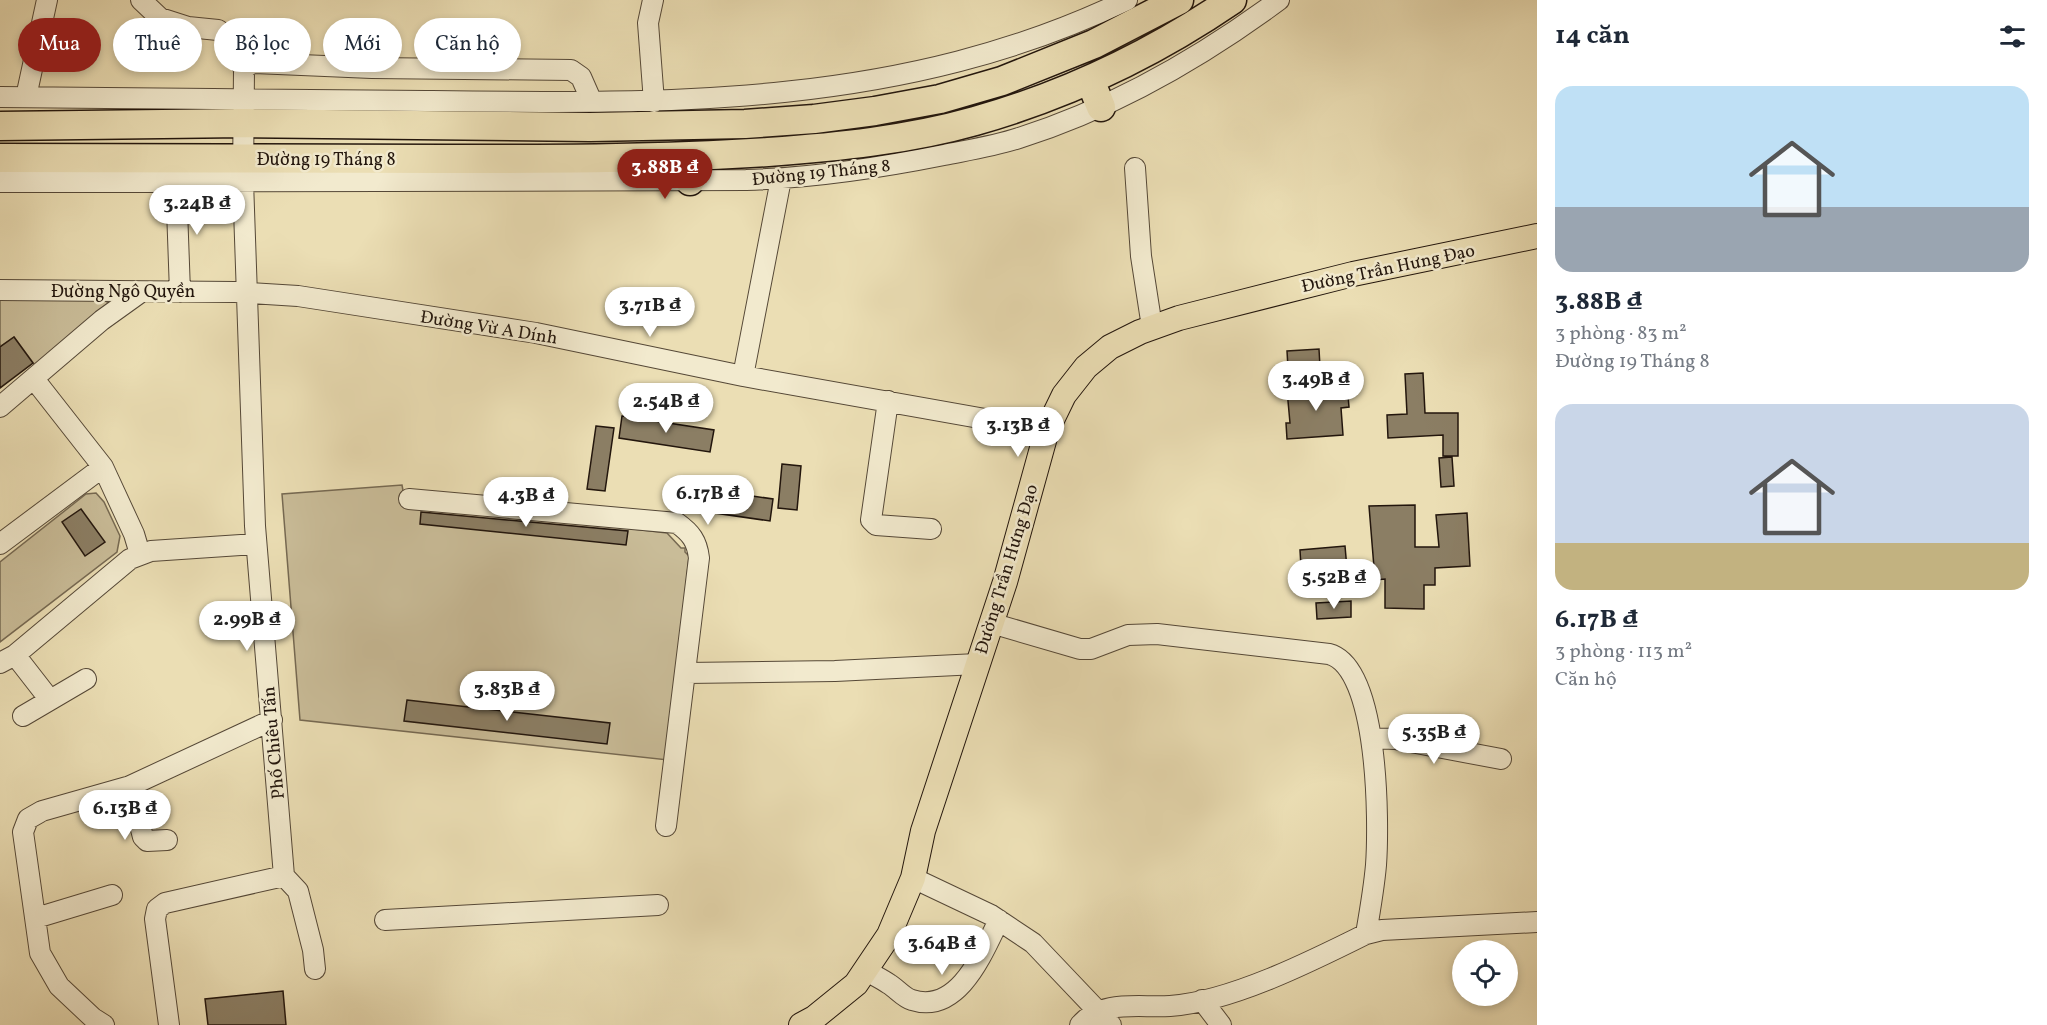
<!DOCTYPE html>
<html lang="vi">
<head>
<meta charset="utf-8">
<style>
  body { margin:0; font-family:Vollkorn,serif; background:#f6f6f7; color:#1f2937; height:100vh; display:flex; flex-direction:column; font-size:22px; white-space:nowrap }
  * { box-sizing:border-box; margin:0 }
  p { font-size:20px; color:#747a83 }
  .icon { flex:none; width:33px; height:33px; fill:none; stroke:currentColor; stroke-width:2; stroke-linecap:round; stroke-linejoin:round }
  .map { position:relative; flex:1; overflow:hidden }
  .panel { display:flex; flex-direction:column; background:#fff; width:510px }
  .panel>* { flex:none }
  .hud { position:absolute; left:18px; top:18px; width:570px; height:54px; display:flex; gap:12px }
  .controls { position:absolute; left:1452px; top:940px; display:grid; gap:12px }
  .controls a { display:grid; place-items:center; width:66px; height:66px; border-radius:50%; background:#fff; box-shadow:0 3px 9px #0003; font-size:30px }
  .price { position:absolute; translate:-50% -51px; padding:0 14px; border-radius:21px; background:#fff; color:#222; font-size:20px; line-height:39px; filter:drop-shadow(0 2px 3px #0008) }
  .price::after { content:''; position:absolute; left:50%; top:36px; width:18px; height:14px; margin-left:-9px; background:inherit; clip-path:polygon(0 0,100% 0,50% 100%) }
  .price.active { background:#8f2418; color:#fff }
  ul { padding:0; list-style:none }
  li { display:grid; align-content:center; gap:12px; height:318px; padding:0 18px }
  li span { display:grid; place-items:center; height:186px; border-radius:18px; color:#555 }
  li>.icon { margin-inline-start:auto }
  span .icon { width:108px; height:108px; fill:#fffc; stroke-width:1 }
  li b { font-size:26px }
  h2 { display:flex; justify-content:space-between; align-items:center; height:72px; padding:0 18px; font-size:26px }
  .chip { padding:0 21px; border-radius:27px; background:#fff; box-shadow:0 3px 9px #0003; font-size:21px; line-height:54px }
  .chip.active { background:#8f2418; color:#fff }
  main { display:flex; flex:1; min-height:0 }
  .map>svg:first-child { display:block }
  .green { fill:#c9bc98; stroke:#766952; stroke-width:1.5 }
  .building { fill:#8b7e64; stroke:#23160d; stroke-width:1.5 }
  .lines { fill:none; stroke-linecap:round; stroke-linejoin:round }
  .minor-casing { stroke:#554837; stroke-width:22 }
  .major-casing { stroke:#23160d; stroke-width:26 }
  .highway-casing { stroke:#23160d; stroke-width:31 }
  .minor { stroke:#f2eace; stroke-width:20 }
  .major { stroke:#ebdeb4; stroke-width:24 }
  .highway { stroke:#ebdeb4; stroke-width:28 }
  .labels { text-anchor:middle; stroke-width:5; stroke-linejoin:round; paint-order:stroke }
  .street-label { font-size:18px; fill:#23160d; stroke:#f2eace }
</style>
</head>
<body>
<main>
<div class="map">
<svg width="1537" height="1025" viewBox="0 0 1537 1025">
  <rect width="100%" height="100%" fill="#ebdeb4"/>
  <filter id="stains"><feTurbulence type="fractalNoise" baseFrequency=".00333" numOctaves="4"/><feColorMatrix values="0 0 0 0 .2 0 0 0 0 .09 0 0 0 0 .02 0 0 0 .5 -.17"/></filter>
  <radialGradient id="worn" r=".72"><stop offset=".6" stop-color="#630" stop-opacity="0"/><stop offset="1" stop-color="#630" stop-opacity=".3"/></radialGradient>
  <path class="green" d="M0,297L106,300L109,306L37,368L14,337L1,346L0,344Z
    M402,485L405,502L667,533L681,548H685V552L689,556L668,760L300,720L282,494Z
    M96,493L104,502L120,536L117,552L0,642V562L86,494Z"/>
  <path class="building" d="M14,337L33,363L0,388V347Z
    M1319,349L1320,367L1288,368L1287,351Z
    M1423,373L1425,413H1458V456H1443V435L1388,438L1387,415L1407,414L1405,374Z
    M1347,385L1349,407L1341,408L1343,435L1287,439L1286,423H1290L1287,390Z
    M622,416L714,430L710,452L619,438Z
    M596,426L614,428L605,491L587,489Z
    M1452,457L1454,486L1441,487L1439,458Z
    M782,464L801,466L797,510L778,508Z
    M705,489L773,499L770,521L701,511Z
    M1415,505V547H1439L1436,515L1467,513L1470,566L1435,568V585H1424V609L1385,608V579L1375,580L1369,506Z
    M81,509L105,542L85,556L62,522Z
    M421,512L628,531L626,545L420,524Z
    M1345,546L1348,580L1302,584L1300,550Z
    M1351,601V617L1317,619L1316,603Z
    M407,700L610,723L607,744L404,721Z
    M283,991L286,1025H208L205,999Z"/>
  <g class="lines">
    <g class="minor-casing">
      <path id="minor" d="M141,0L160,18L188,27L218,30L225,35L244,69
        M653,0L648,23L654,102
        M0,97C142,98 283,100 425,101C667,104 903,108 1127,0
        M26,97L47,0
        M1135,168L1141,256L1152,327
        M176,181L180,292
        M0,182L746,180C812,178 879,168 944,155C969,150 995,146 1019,138C1114,108 1199,59 1279,0
        M0,290L235,292L298,296L536,333L743,376L1047,430
        M743,376L781,179
        M34,379L103,467L134,534L140,554
        M888,401L871,520L876,525L931,529
        M0,407L102,320L141,292
        M409,499L677,523C691,533 697,541 699,558L666,826
        M0,544L103,467
        M991,623L1080,649H1091L1128,635L1157,634L1329,654C1379,667 1379,823 1376,865C1374,888 1370,911 1366,934
        M15,655L50,700
        M0,663L15,655L130,559L151,551L256,544
        M686,673L835,671L977,664
        M23,716L86,679
        M1371,738L1395,739L1501,759
        M130,786L143,837L147,841L167,840
        M284,876L298,891L313,950L315,969
        M913,878L991,915L1033,943L1111,1025
        M36,918L112,895
        M385,920L658,905
        M865,970C873,975 882,979 889,984C896,988 904,998 912,1000C959,1015 983,952 999,920
        M1202,1000L1221,1025
        M104,1025L93,1018L59,986L40,953L23,832L28,819L42,811L130,786L272,720
        M169,1025L155,919L157,909L165,903L284,876L255,526L243,181L244,69L252,63L372,68L571,70L581,77L592,102
        M1080,1025C1102,999 1139,1008 1170,1006C1230,1002 1312,961 1366,934L1382,930L1537,922"/>
    </g>
    <g class="major-casing">
      <path id="major" d="M801,1025L814,1018L856,984L889,935L913,878L923,831L1005,582L1047,430L1064,395L1086,367L1110,347L1140,332L1179,318L1353,274L1537,236"/>
    </g>
    <g class="highway-casing">
      <path id="highway" d="M1090,80L1101,107
        M0,126L243,123L590,127L745,124L814,119L875,111L940,99L1002,81L1094,44L1179,0
        M690,156V181
        M0,158C148,158 296,159 444,159C552,159 660,159 768,152C837,147 908,140 975,121C1067,95 1153,54 1232,0"/>
    </g>
    <use href="#minor" class="minor"/>
    <use href="#major" class="major"/>
    <use href="#highway" class="highway"/>
  </g>
  <g class="labels">
    <g class="street-label">
      <text x="326" y="165">Đường 19 Tháng 8</text>
      <text transform="translate(821 172) rotate(-6)" y="6">Đường 19 Tháng 8</text>
      <text transform="translate(1388 268) rotate(-12)" y="6">Đường Trần Hưng Đạo</text>
      <text x="123" y="297">Đường Ngô Quyền</text>
      <text transform="translate(489 327) rotate(9)" y="6">Đường Vừ A Dính</text>
      <text transform="translate(1006 569) rotate(-73)" y="6">Đường Trần Hưng Đạo</text>
      <text transform="translate(273 743) rotate(-95)" y="6">Phố Chiêu Tấn</text>
    </g>
  </g>
  <rect width="100%" height="100%" filter="url(#stains)"/>
  <rect width="100%" height="100%" fill="url(#worn)"/>
</svg>
<div class="controls">
<a><svg class="icon" aria-label="locate" viewBox="0 0 24 24"><circle cx="12" cy="12" r="6"/><path d="M12 2v4M12 18v4M2 12h4M18 12h4"/></svg></a>
</div>
<b class="price active" style="left:665px;top:200px">3.88B ₫</b>
<b class="price" style="left:197px;top:236px">3.24B ₫</b>
<b class="price" style="left:650px;top:338px">3.71B ₫</b>
<b class="price" style="left:1316px;top:412px">3.49B ₫</b>
<b class="price" style="left:666px;top:434px">2.54B ₫</b>
<b class="price" style="left:1018px;top:458px">3.13B ₫</b>
<b class="price" style="left:708px;top:526px">6.17B ₫</b>
<b class="price" style="left:526px;top:528px">4.3B ₫</b>
<b class="price" style="left:1334px;top:610px">5.52B ₫</b>
<b class="price" style="left:247px;top:652px">2.99B ₫</b>
<b class="price" style="left:507px;top:722px">3.83B ₫</b>
<b class="price" style="left:1434px;top:765px">5.35B ₫</b>
<b class="price" style="left:125px;top:841px">6.13B ₫</b>
<b class="price" style="left:942px;top:976px">3.64B ₫</b>
<div class="hud">
<a class="chip active">Mua</a>
<a class="chip">Thuê</a>
<a class="chip">Bộ lọc</a>
<a class="chip">Mới</a>
<a class="chip">Căn hộ</a>
</div>
</div>
<section class="panel">
<h2>14 căn<svg class="icon" aria-label="filters" viewBox="0 0 24 24"><path d="M4 7h16M4 17h16"/><circle cx="9" cy="7" r="2"/><circle cx="15" cy="17" r="2"/></svg></h2>
<ul>
<li><span style="background:linear-gradient(#bfe0f5 65%,#9aa5b1 0)"><svg class="icon" aria-label="home" viewBox="0 0 24 24"><path d="M3 11l9-7 9 7M6 9v11h12V9"/></svg></span><div><b>3.88B ₫</b><p>3 phòng · 83 m²</p><p>Đường 19 Tháng 8</p></div></li>
<li><span style="background:linear-gradient(#c9d6e8 75%,#c2b280 0)"><svg class="icon" aria-label="home" viewBox="0 0 24 24"><path d="M3 11l9-7 9 7M6 9v11h12V9"/></svg></span><div><b>6.17B ₫</b><p>3 phòng · 113 m²</p><p>Căn hộ</p></div></li>
</ul>
</section>
</main>
</body>
</html>
